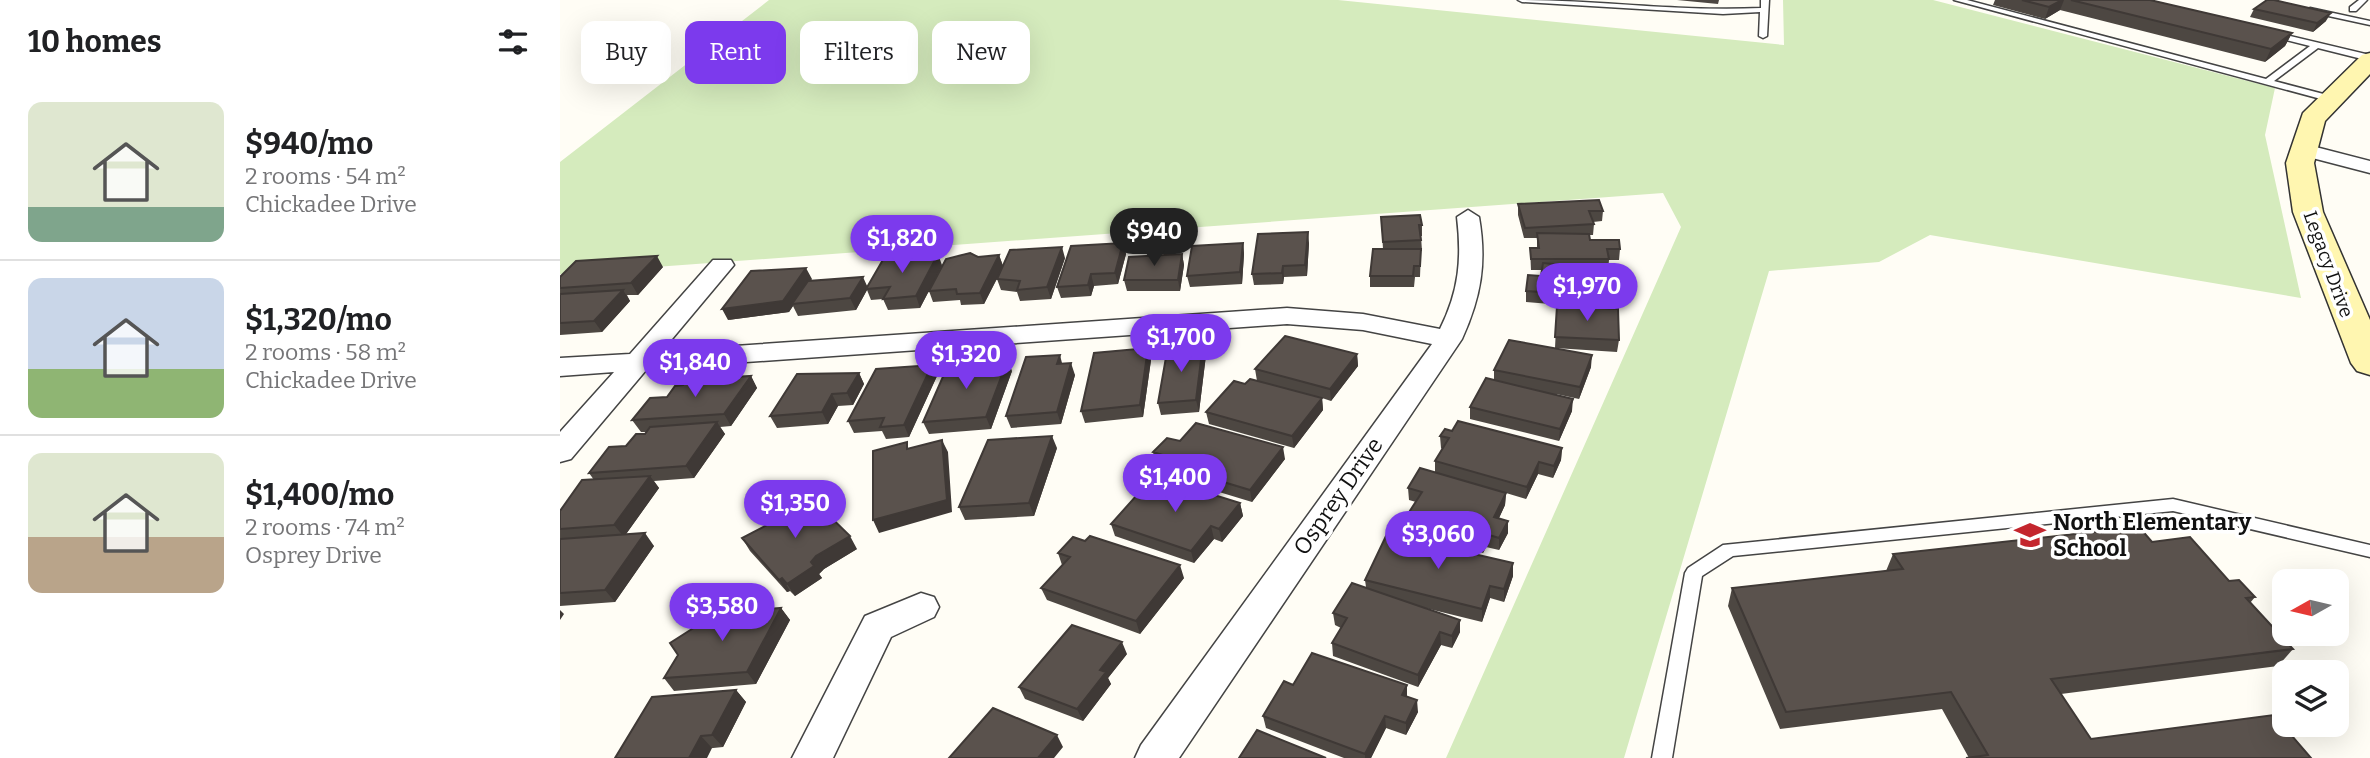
<!DOCTYPE html>
<html lang="en">
<head>
<meta charset="utf-8">
<style>
  body { margin:0; font-family:Bitter,serif; background:#f2f2f2; color:#202124; height:100vh; display:flex; flex-direction:column; font-size:26px; white-space:nowrap }
  * { box-sizing:border-box; margin:0 }
  p { font-size:23px; color:#757577 }
  .icon { flex:none; width:38px; height:38px; fill:none; stroke:currentColor; stroke-width:2; stroke-linecap:round; stroke-linejoin:round }
  .map { position:relative; flex:1; overflow:hidden }
  .drawer { display:flex; flex-direction:column; background:#fff; width:560px }
  .drawer>* { flex:none }
  .hud { position:absolute; left:21px; top:21px; width:665px; height:63px; display:flex; gap:14px }
  .needle { width:46px; rotate:262deg }
  .controls { position:absolute; left:1712px; top:569px; display:grid; gap:14px }
  .controls a { display:grid; place-items:center; width:77px; height:77px; border-radius:14px; background:#fff; box-shadow:0 7px 28px #0002; font-size:35px }
  .price { position:absolute; translate:-50% -60px; padding:0 16px; border-radius:24px; background:#7c3aed; color:#fff; font-size:23px; line-height:46px; filter:drop-shadow(0 2px 4px #0008) }
  .price::after { content:''; position:absolute; left:50%; top:42px; width:21px; height:16px; margin-left:-10px; background:inherit; clip-path:polygon(0 0,100% 0,50% 100%) }
  .price.active { background:#222; color:#fff }
  ul { padding:0; list-style:none }
  li { display:flex; align-items:center; gap:21px; height:175px; padding:0 28px }
  li+li { border-top:2px solid #e0e0e0 }
  li span { display:grid; place-items:center; flex:none; width:196px; height:140px; border-radius:14px; color:#555 }
  li>.icon { margin-inline-start:auto }
  span .icon { width:84px; height:84px; fill:#fffc; stroke-width:1 }
  li b { font-size:30px }
  h2 { display:flex; justify-content:space-between; align-items:center; height:84px; padding:0 28px; font-size:30px }
  .pill { padding:0 24px; border-radius:14px; background:#fff; box-shadow:0 7px 28px #0002; font-size:24px; line-height:63px }
  .pill.active { background:#7c3aed; color:#fff }
  main { display:flex; flex:1; min-height:0 }
  .map>svg:first-child { display:block }
  .green { fill:#d5ebbd }
  .lines { fill:none; stroke-linecap:round; stroke-linejoin:round }
  .lane-casing { stroke:#444; stroke-width:3 }
  .street-casing { stroke:#444; stroke-width:3 }
  .secondary-casing { stroke:#333; stroke-width:3 }
  .lane { fill:#fff; fill-rule:evenodd }
  .street { fill:#fff; fill-rule:evenodd }
  .secondary { fill:#fff6b0; fill-rule:evenodd }
  .wall { fill:#4d4742 }
  .shaded-wall { fill:#3f3936 }
  .building { fill:#5a524d; stroke:#3f3936; stroke-width:2 }
  .labels { text-anchor:middle; stroke-width:7; stroke-linejoin:round; paint-order:stroke }
  .far-street-label { font-size:19px; fill:#111; stroke:#fff }
  .street-label { font-size:23px; fill:#111; stroke:#fff }
  .poi-label { font-size:23px; font-weight:bold; fill:#111; stroke:#fff; text-anchor:start }
</style>
</head>
<body>
<main>
<section class="drawer">
<h2>10 homes<svg class="icon" aria-label="filters" viewBox="0 0 24 24"><path d="M4 7h16M4 17h16"/><circle cx="9" cy="7" r="2"/><circle cx="15" cy="17" r="2"/></svg></h2>
<ul>
<li><span style="background:linear-gradient(#dfe7d0 75%,#7fa58c 0)"><svg class="icon" aria-label="home" viewBox="0 0 24 24"><path d="M3 11l9-7 9 7M6 9v11h12V9"/></svg></span><div><b>$940/mo</b><p>2 rooms · 54 m²</p><p>Chickadee Drive</p></div></li>
<li><span style="background:linear-gradient(#c9d6e8 65%,#8fb573 0)"><svg class="icon" aria-label="home" viewBox="0 0 24 24"><path d="M3 11l9-7 9 7M6 9v11h12V9"/></svg></span><div><b>$1,320/mo</b><p>2 rooms · 58 m²</p><p>Chickadee Drive</p></div></li>
<li><span style="background:linear-gradient(#dfe7d0 60%,#b9a48a 0)"><svg class="icon" aria-label="home" viewBox="0 0 24 24"><path d="M3 11l9-7 9 7M6 9v11h12V9"/></svg></span><div><b>$1,400/mo</b><p>2 rooms · 74 m²</p><p>Osprey Drive</p></div></li>
</ul>
</section>
<div class="map">
<svg width="1810" height="758" viewBox="0 0 1810 758">
  <rect width="100%" height="100%" fill="#fffdf5"/>
  <path class="green" d="M209,0H778L1224,45L1223,0H1373L1715,88L1705,135L1741,298L1370,235L1319,262L1209,271L1064,758H886L1121,227L1103,193L0,274V162Z"/>
  <g class="lines">
    <g class="lane-casing">
      <path id="lane" d="M958,0C1039,0 1120,12 1201,8V0H1209L1207,36L1203,38L1199,36L1200,12L1163,14L962,2Z
        M1394,0H1407L1706,79L1750,46L1710,36L1709,34L1713,32L1810,55V61L1758,48L1714,81L1775,97V101L1772,102Z
        M1799,0H1807L1796,11H1790V7Z
        M1750,8L1810,21V25L1750,12Z
        M1613,499L1810,545V557L1613,511L1173,556L1142,576L1112,758H1092L1125,573L1128,568L1163,545Z"/>
    </g>
    <g class="street-casing">
      <path id="street" d="M1744,144L1810,161V173L1737,154L1734,150Z
        M908,210L919,217C927,263 921,297 902,339L619,758H575L581,745L872,344L803,330L727,324L87,369L11,459L0,462V432L54,372L0,376V358L70,354L153,260H171L174,265L102,351L727,308L803,314L880,329C899,291 902,259 897,217Z
        M361,593L374,597L379,607L374,617L331,637L273,758H232L305,616Z"/>
    </g>
    <g class="secondary-casing">
      <path id="secondary" d="M1810,53V74L1765,121L1754,163L1763,212L1810,320V375L1797,371L1791,363L1733,212L1726,163L1743,113L1802,55Z"/>
    </g>
    <use href="#lane" class="lane"/>
    <use href="#street" class="street"/>
    <use href="#secondary" class="secondary"/>
  </g>
  <path class="wall" d="M1117,0H1159L1158,4Z
    M1435,0H1590L1732,33L1725,46L1705,62L1500,10L1485,19L1433,5Z
    M1694,9L1766,21L1753,32L1690,17Z
    M958,204L1043,211L1042,221L1033,222L1034,224L1033,235H1030V240L1060,249L1059,260H1049L1048,270H1052L1051,292L1040,291L1039,308L966,302V291L981,276L982,270H971L970,248H977V238H964L958,215Z
    M821,217L862,225V236H861L862,251H861L860,277H855L854,287H810V276L823,249Z
    M563,243L566,254L558,284L534,286L531,296L501,298L497,287Z
    M683,243L684,254L682,284L630,287L627,276Z
    M749,243L747,276L724,277L723,284L694,285L692,274Z
    M622,254L624,265L620,291H567L564,280Z
    M439,255L443,266L505,258L491,299L460,301L457,292L441,290L437,279L438,277L424,304L401,305L400,300L373,302L369,291L360,308L328,310L323,299L311,300L307,290L296,310L238,316L233,306L229,312L168,320L252,279L251,280L308,286L382,265L418,257Z
    M103,267L78,295H67L70,301L42,332L0,335V277Z
    M997,306L1059,340L1057,352L995,348Z
    M643,344L646,355L639,412L601,415L598,403Z
    M588,348L591,360L583,417L525,423L521,411Z
    M797,354L798,366L771,401L762,398L763,410L734,448L649,424L646,412L685,384L697,381L695,369Z
    M502,364L515,375L501,424L451,428L446,416Z
    M372,365L377,376L349,437L326,439L322,431L294,433L288,421Z
    M1031,367L1019,399L996,394L1012,411L999,441L910,419V407L934,380V370Z
    M452,371L431,429L369,434L363,422Z
    M299,373L304,384L293,405L278,406L268,424L217,428L210,416Z
    M191,376L197,388L171,426L160,427L165,434L134,478L94,481L99,488L66,534L94,546L55,602L0,606V511L34,480L29,473L85,434L86,432H81L72,420L107,397Z
    M892,431L1002,448L1001,460L993,478L978,474L966,499L946,493L945,505L939,518L948,533L939,550L926,547L923,553L847,529L846,517L856,502L849,500L848,488L875,473V461L882,449L881,448L880,436Z
    M620,441L725,459L692,502L603,475L601,466L596,465L593,452Z
    M497,448L474,516L405,520L399,507Z
    M597,489L680,503L683,516L662,542L654,539L634,563L555,536L551,524Z
    M182,538L297,549L264,569L259,574L262,578L235,596L230,591L227,592L190,551Z
    M1592,542L1669,581L1695,597L1690,603L1733,649L1718,666L1501,694L1531,739L1409,758L1382,709L1220,729L1168,606L1172,588L1326,571L1333,554Z
    M498,553L624,578L580,634L487,600L481,588L502,565Z
    M953,563V576L944,602L930,598L922,622L861,607L900,632L892,648L881,645L858,687L773,656L772,643L781,628L775,625L773,613L806,587L805,580Z
    M221,608L230,620L196,684L114,691L104,678Z
    M567,654L548,678L551,684L523,721L465,699L459,687Z
    M733,685H847V697L858,712L846,735L826,728L811,758H784L706,728L703,716Z
    M176,690L186,702L163,747L55,758Z"/>
  <path class="shaded-wall" d="M1502,0H1504L1500,10L1485,19L1489,7Z
    M1771,13L1766,21L1753,32L1757,23Z
    M1732,33L1725,46L1705,62L1711,49Z
    M748,232L749,243L747,276L745,265Z
    M563,243L566,254L558,284L555,273Z
    M683,243L684,254L682,284L680,272Z
    M502,247L505,258L491,299L487,287Z
    M378,254L382,265L360,308L356,296Z
    M622,254L624,265L620,291L618,280Z
    M439,255L443,266L424,304L420,293Z
    M97,256L103,267L78,295L71,283Z
    M723,266L724,277L723,284L722,273Z
    M246,268L252,279L234,304H232L233,306L229,312L168,320L162,309Z
    M531,274L534,286L531,296L528,285Z
    M303,277L308,288L306,289L307,290L296,310L290,298Z
    M63,290L70,301L42,332L34,321Z
    M643,344L646,355L639,412L636,400Z
    M588,348L591,360L583,417L580,405Z
    M797,354L798,366L771,401L770,389Z
    M500,355L503,367L497,364Z
    M1032,355L1031,367L1019,399L1020,387Z
    M448,359L452,371L431,429L426,417Z
    M511,363L515,375L501,424L497,412Z
    M372,365L377,376L349,437L344,425Z
    M299,373L304,384L293,405L287,393Z
    M191,376L197,388L171,426L164,414Z
    M272,394L278,406L268,424L262,412Z
    M762,398L763,410L734,448L732,436Z
    M1013,399L1012,411L999,441L1000,429Z
    M157,422L165,434L134,478L126,466Z
    M492,436L497,448L474,516L469,503Z
    M382,440L388,452L392,512L319,533L313,520Z
    M723,447L725,459L692,502L690,490Z
    M1002,448L1001,460L993,478L994,466Z
    M979,462L978,474L966,499L967,487Z
    M90,476L99,488L64,537L54,525Z
    M946,493L945,505L934,529V517Z
    M680,503L683,516L662,542L659,529Z
    M948,521V533L939,550V538Z
    M651,526L654,539L634,563L631,551Z
    M85,533L94,546L55,602L45,590Z
    M926,534V547L923,553L924,540Z
    M290,536L297,549L264,569L259,574L262,578L235,596L227,584L256,556Z
    M953,563V576L944,602V589Z
    M620,565L624,578L580,634L576,621Z
    M222,578L230,591L227,592L219,580Z
    M930,586V598L922,622V609Z
    M221,608L230,620L196,684L187,672Z
    M0,610L4,614L0,620Z
    M900,620V632L892,648V636Z
    M880,632L881,645L858,687V675Z
    M562,642L567,654L548,678L551,684L523,721L517,709L540,670Z
    M847,685V698L842,695Z
    M176,690L186,702L163,747L152,735Z
    M857,700L858,712L846,735V723Z
    M825,716L826,728L811,758H805V754Z
    M497,735L503,747L494,758H478Z
    M141,736L152,748L147,758H129Z"/>
  <path class="building" d="M1462,0H1502L1489,7Z
    M1511,0H1590L1732,33L1711,49Z
    M1707,0H1714L1771,13L1757,23L1694,9Z
    M1039,200L1043,211H1029L1034,224L965,228L958,204Z
    M860,215L862,225H859L861,240L823,242L821,217Z
    M748,232L745,265L723,266L722,273L692,274L698,234Z
    M977,233L1029,234L1030,240H1059L1060,249H1047L1049,259H971L970,248H979Z
    M563,243L555,273L531,274L528,285L497,287L511,246Z
    M683,243L680,272L627,276L632,246Z
    M502,247L487,287L457,290L460,281L437,279L450,250Z
    M813,249H861L860,266H854L853,276H810Z
    M410,253L418,257L439,255L420,293L397,294L396,289L369,291L386,259Z
    M378,254L356,296L323,299L330,287L306,289L324,258Z
    M622,254L618,280H564L569,257Z
    M97,256L71,283L0,288V277L16,261Z
    M983,263L1052,270V281L1041,280L1040,296L966,291L968,275L981,276Z
    M246,268L223,301L162,309L191,271Z
    M303,277L290,298L232,304L248,281Z
    M63,290L34,321L0,323V294Z
    M997,306L1058,309L1059,340L995,337Z
    M725,336L797,354L770,389L695,369Z
    M949,340L1032,355L1020,387L934,370Z
    M643,344L636,400L598,403L608,346Z
    M588,348L580,405L521,411L534,353Z
    M500,355L497,364L511,363L497,412L446,416L466,357Z
    M448,359L426,417L363,422L389,363Z
    M372,365L344,425L320,427L324,418L288,421L316,369Z
    M299,373L287,393L272,394L262,412L210,416L237,374Z
    M191,376L164,414L72,420L90,398L107,397L115,386L123,385L127,380Z
    M926,378L1013,399L1000,429L910,407Z
    M690,379L762,398L732,436L646,412L674,381L685,384Z
    M898,421L1002,448L994,466L979,462L967,487L875,461L889,438L880,436L885,429L892,431Z
    M157,422L126,466L29,473L49,447L66,446L76,434H85L90,427Z
    M636,423L723,447L690,490L600,463L606,456L593,452L607,438L620,441Z
    M492,436L469,503L399,507L428,440Z
    M382,440L387,500L313,520V451L347,442V449Z
    M860,468L946,493L934,517L948,521L939,538L926,534L924,540L846,517L862,492L848,488Z
    M90,476L54,525L0,529V511L22,480Z
    M606,480L680,503L659,529L651,526L631,551L551,524L586,485L597,489Z
    M253,500L290,536L256,556L251,562L254,566L227,584L222,578L219,580L182,538L211,523L218,510L236,509Z
    M1579,527L1592,542L1630,537L1669,581L1679,580L1695,597L1686,598L1733,649L1491,679L1531,739L1714,715L1751,758H1406L1428,755L1391,692L1226,712L1172,588L1343,569L1333,554Z
    M85,533L45,590L0,593V539Z
    M827,534L953,563L944,589L930,586L922,609L805,580Z
    M530,536L620,565L576,621L481,588L510,557L498,553L513,537L525,541Z
    M792,583L900,620L892,636L880,632L858,675L772,643L787,618L773,613Z
    M221,608L187,672L104,678L118,655L110,643L135,627L143,614Z
    M512,625L562,642L540,670L546,672L517,709L459,687Z
    M752,653L847,685L842,695L857,700L846,723L825,716L805,754L703,716L724,681L733,685Z
    M176,690L152,735L141,736L129,758H55L92,697Z
    M433,708L497,735L478,758H389Z
    M697,730L766,758H679Z"/>
  <defs>
    <g id="school-bare" transform="scale(2.415)"><path d="M0-5L7-2L0 1L-7-2ZM-4 1L0 2.5L4 1V4Q0 6-4 4Z" fill="#c4262e" stroke="#fff" stroke-width="2.5" paint-order="stroke"/></g>
  </defs>
  <g fill-rule="evenodd">
    <use href="#school-bare" x="1470" y="535"/>
  </g>
  <g class="labels">
    <g class="far-street-label">
      <text transform="translate(1769 264) rotate(70)" y="7">Legacy Drive</text>
    </g>
    <g class="street-label">
      <text transform="translate(778 496) rotate(-55)" y="8">Osprey Drive</text>
    </g>
    <g class="poi-label">
      <text x="1493" y="530">North Elementary<tspan x="1493" dy="26">School</tspan></text>
    </g>
  </g>
</svg>
<div class="controls">
<a><svg class="needle" viewBox="-14 -14 28 28"><path d="M0-13l5 13h-10z" fill="#e53935"/><path d="M0 13l5-13h-10z" fill="#757577"/></svg></a>
<a><svg class="icon" aria-label="layers" viewBox="0 0 24 24"><path d="M12 4l9 5-9 5-9-5zM3 14l9 5 9-5"/></svg></a>
</div>
<b class="price active" style="left:594px;top:268px">$940</b>
<b class="price" style="left:342px;top:275px">$1,820</b>
<b class="price" style="left:1027px;top:323px">$1,970</b>
<b class="price" style="left:621px;top:374px">$1,700</b>
<b class="price" style="left:406px;top:391px">$1,320</b>
<b class="price" style="left:135px;top:399px">$1,840</b>
<b class="price" style="left:615px;top:514px">$1,400</b>
<b class="price" style="left:235px;top:540px">$1,350</b>
<b class="price" style="left:878px;top:571px">$3,060</b>
<b class="price" style="left:162px;top:643px">$3,580</b>
<div class="hud">
<a class="pill">Buy</a>
<a class="pill active">Rent</a>
<a class="pill">Filters</a>
<a class="pill">New</a>
</div>
</div>
</main>
</body>
</html>
